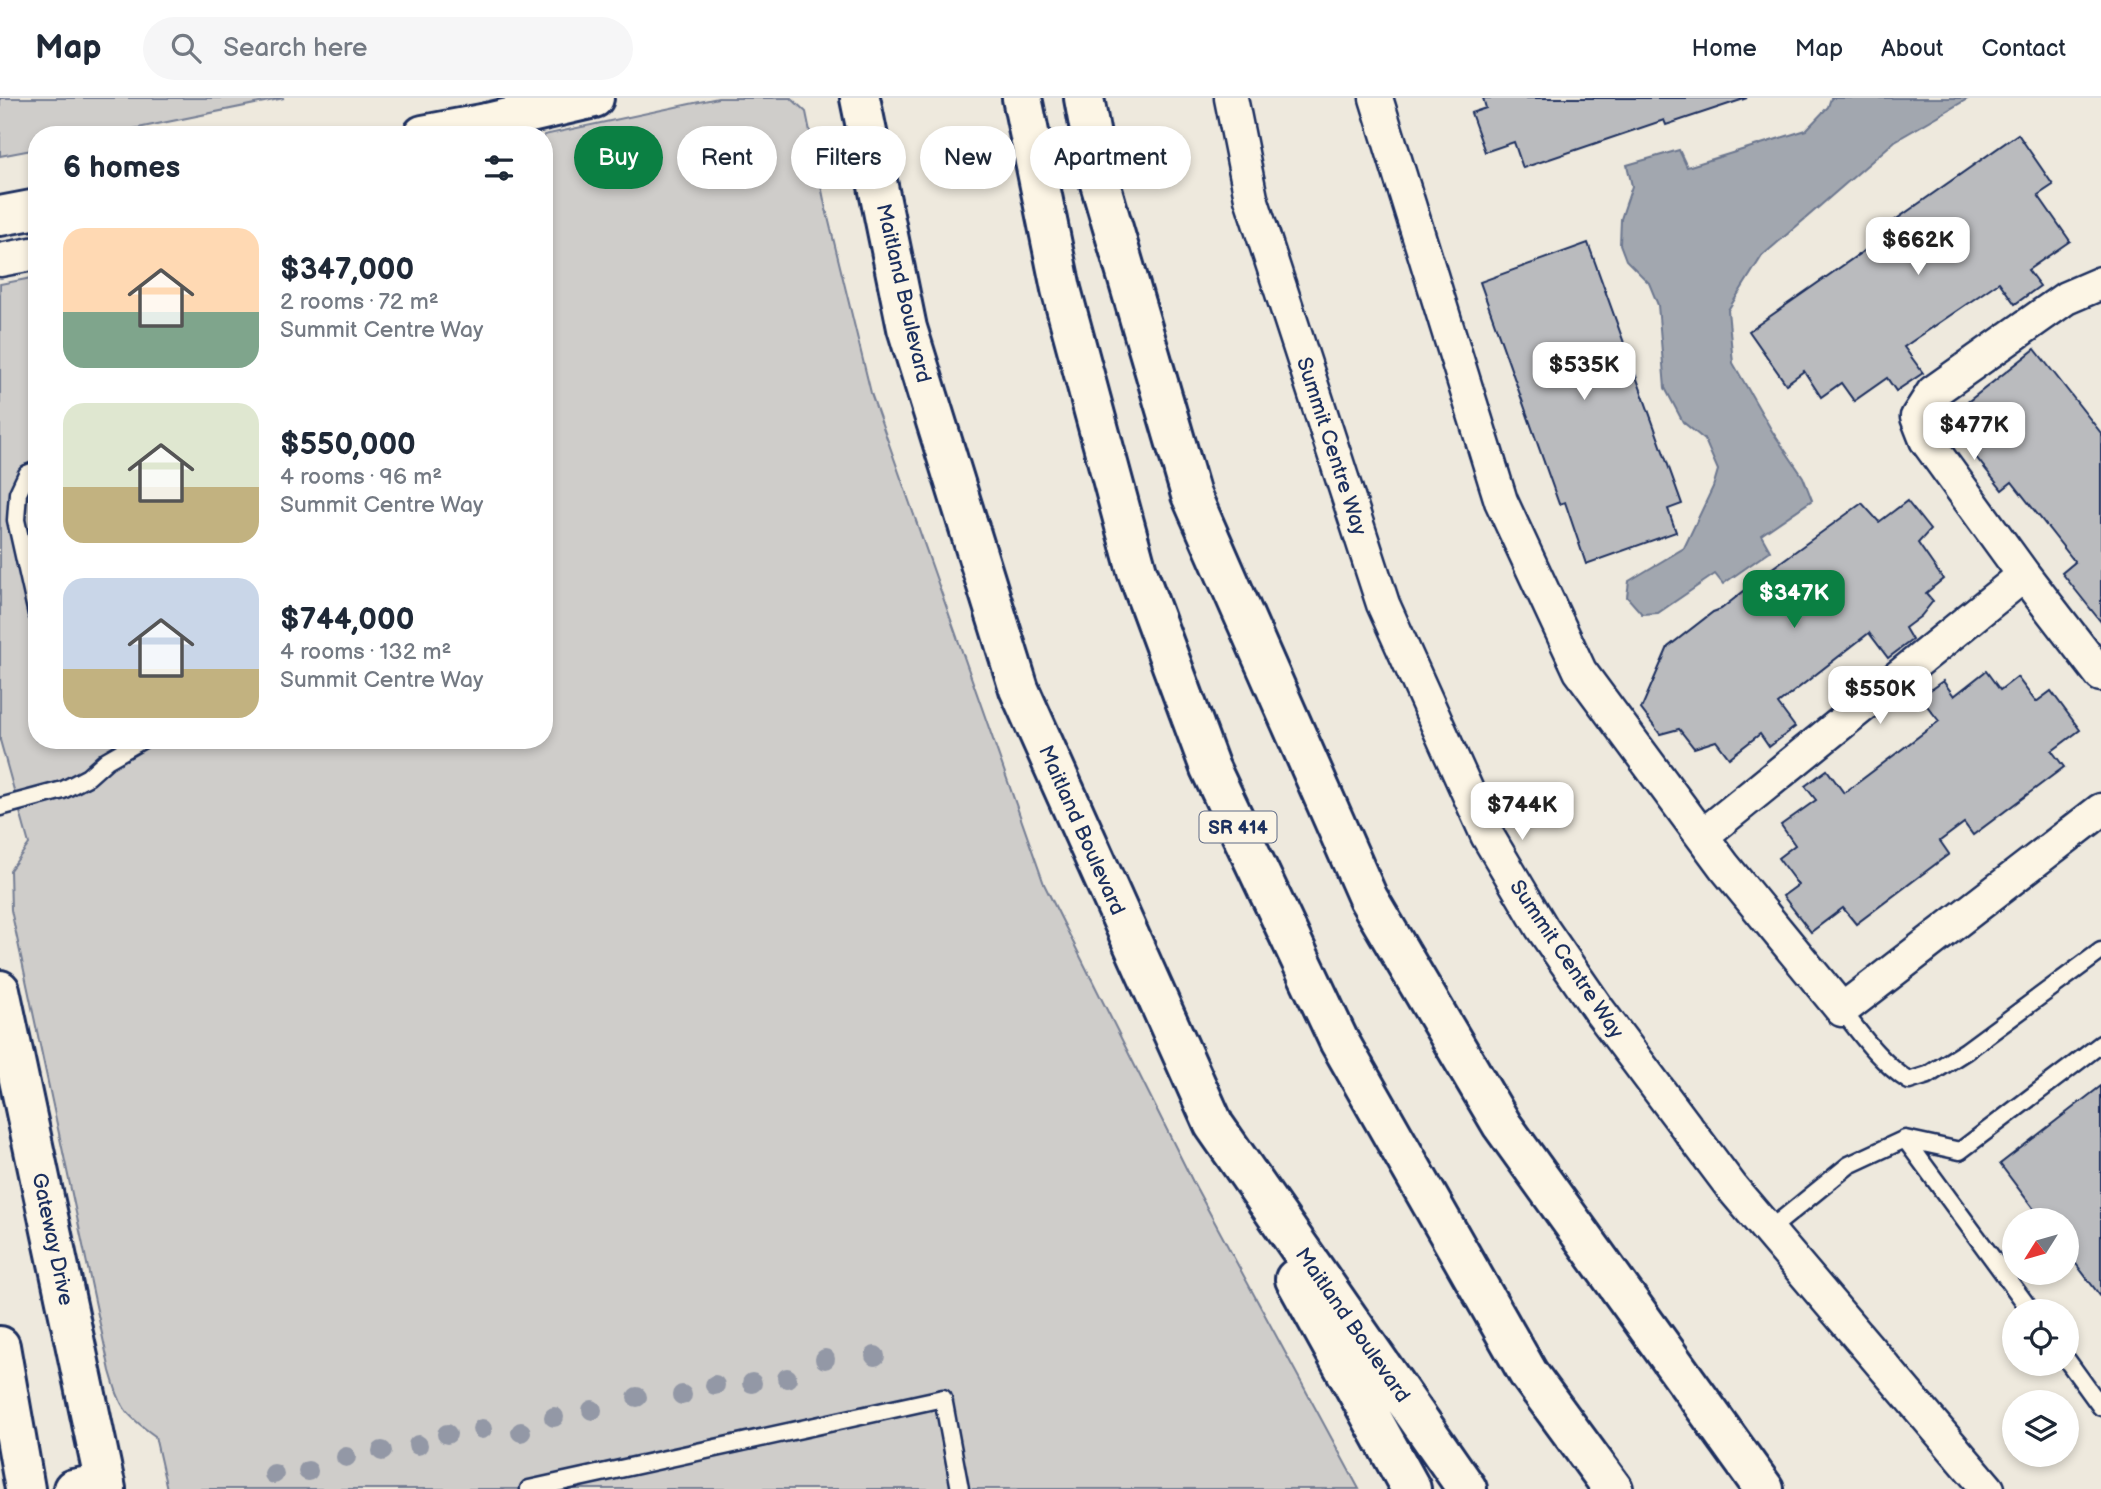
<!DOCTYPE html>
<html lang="en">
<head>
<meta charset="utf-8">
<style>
  body { margin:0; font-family:"Balsamiq Sans",sans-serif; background:#f6f6f7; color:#1f2937; height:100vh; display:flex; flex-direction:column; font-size:26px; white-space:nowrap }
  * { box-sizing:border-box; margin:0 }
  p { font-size:23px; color:#747a83 }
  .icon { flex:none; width:38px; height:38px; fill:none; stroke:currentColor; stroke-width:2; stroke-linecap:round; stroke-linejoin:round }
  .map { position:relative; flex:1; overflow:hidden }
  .panel { position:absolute; left:28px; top:28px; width:525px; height:623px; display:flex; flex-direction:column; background:#fff; border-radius:28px; box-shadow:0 4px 10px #0003 }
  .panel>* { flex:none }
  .banner { position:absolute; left:574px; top:28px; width:665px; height:63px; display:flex; gap:14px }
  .needle { width:46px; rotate:233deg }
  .buttons { position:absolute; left:2002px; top:1110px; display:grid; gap:14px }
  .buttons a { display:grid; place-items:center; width:77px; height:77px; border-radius:50%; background:#fff; box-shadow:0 4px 10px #0003; font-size:35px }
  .price { position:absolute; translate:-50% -60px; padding:0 16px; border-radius:14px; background:#fff; color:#222; font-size:23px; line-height:46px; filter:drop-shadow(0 2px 4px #0008) }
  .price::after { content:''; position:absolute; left:50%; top:42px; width:21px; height:16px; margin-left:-10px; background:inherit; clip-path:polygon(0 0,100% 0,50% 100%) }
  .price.on { background:#0b8043; color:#fff }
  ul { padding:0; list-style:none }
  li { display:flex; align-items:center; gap:21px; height:175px; padding:0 35px }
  li span { display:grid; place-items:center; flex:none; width:196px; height:140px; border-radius:21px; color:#555 }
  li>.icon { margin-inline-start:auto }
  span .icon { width:84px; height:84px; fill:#fffc; stroke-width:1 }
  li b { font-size:30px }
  h2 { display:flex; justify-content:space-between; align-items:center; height:84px; padding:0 35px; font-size:30px }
  .chip { padding:0 24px; border-radius:32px; background:#fff; box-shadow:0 4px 10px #0003; font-size:24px; line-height:63px }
  .chip.on { background:#0b8043; color:#fff }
  header { display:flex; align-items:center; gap:42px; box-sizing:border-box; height:98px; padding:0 35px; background:#fff; border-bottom:2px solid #e0e1e3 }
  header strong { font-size:33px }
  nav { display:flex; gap:38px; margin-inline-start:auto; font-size:24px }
  .search { width:490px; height:63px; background:#f6f6f7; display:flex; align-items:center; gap:18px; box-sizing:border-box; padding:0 24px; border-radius:38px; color:#747a83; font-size:26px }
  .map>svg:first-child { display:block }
  .green { fill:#cfcdca; stroke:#757e94; stroke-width:2 }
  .water { fill:#a2a7af; stroke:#6c778f; stroke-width:2 }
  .building { fill:#babbbe; stroke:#1b2f5e; stroke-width:2 }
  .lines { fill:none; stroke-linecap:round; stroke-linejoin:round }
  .lane-casing { stroke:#1b2f5e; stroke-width:21 }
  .street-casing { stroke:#1b2f5e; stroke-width:37 }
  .secondary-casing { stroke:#1b2f5e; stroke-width:44 }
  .highway-casing { stroke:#1b2f5e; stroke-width:44 }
  .lane { stroke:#fcf5e5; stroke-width:16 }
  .street { stroke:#fcf5e5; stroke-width:32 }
  .secondary { stroke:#fcf5e5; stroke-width:38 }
  .highway { stroke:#fcf5e5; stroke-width:38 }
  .tree { fill:#9398a6 }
  .labels { text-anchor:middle; stroke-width:7; stroke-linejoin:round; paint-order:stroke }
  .shield { fill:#fcf5e5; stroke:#5e6a86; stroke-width:2 }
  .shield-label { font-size:19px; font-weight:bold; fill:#1b2f5e }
  .street-label { font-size:21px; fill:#1b2f5e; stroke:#fcf5e5 }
</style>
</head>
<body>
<header>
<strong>Map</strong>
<div class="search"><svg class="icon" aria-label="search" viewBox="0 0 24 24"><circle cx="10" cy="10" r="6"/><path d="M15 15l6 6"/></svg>Search here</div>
<nav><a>Home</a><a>Map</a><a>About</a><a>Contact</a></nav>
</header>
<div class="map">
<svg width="2101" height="1391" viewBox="0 0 2101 1391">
  <rect width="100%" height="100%" fill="#eee9dd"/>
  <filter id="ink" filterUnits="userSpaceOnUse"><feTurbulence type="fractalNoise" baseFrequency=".0143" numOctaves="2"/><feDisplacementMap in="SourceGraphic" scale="14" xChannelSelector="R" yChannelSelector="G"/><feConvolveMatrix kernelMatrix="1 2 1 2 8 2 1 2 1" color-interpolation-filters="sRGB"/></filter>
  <g filter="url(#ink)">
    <path class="green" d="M0,0H284L104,37H37V51L0,58Z
      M718,0H791L806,14L825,107L871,295L1044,786L1193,1084L1359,1391H167L155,1338C123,1315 121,1310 110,1273L11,812L10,772L29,746L0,642V186L37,179V642H544V37Z"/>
    <path class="water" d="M1831,0H1969L1895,43L1762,158L1728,212L1733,265L1772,333L1803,379L1812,402L1761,437L1770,453L1723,486L1715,476L1658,515L1642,516L1627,499L1629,483L1684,450L1713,389L1718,372L1705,342L1683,324L1665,290L1658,207L1649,185L1626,162L1620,146L1621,121L1632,88L1627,67L1679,52L1687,69L1806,32L1828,9Z"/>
    <path class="building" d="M1483,0H1747L1666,27L1664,22L1523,70L1514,44L1485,54L1471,15L1486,10Z
      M2018,36L2053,87L2038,97L2070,143L2028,172L2040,188L2015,206L1999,184L1904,249L1923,275L1896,293L1887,280L1854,303L1841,285L1821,299L1804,273L1786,286L1749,233L1875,145L1871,139Z
      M1588,145L1682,406L1668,411L1676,434L1586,466L1565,404L1559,406L1480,184Z
      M2035,251L2101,335V524L2062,475L2075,464L2012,384L2002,392L1946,321Z
      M1907,403L1930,432L1918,445L1943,481L1926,495L1933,503L1921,518L1905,530L1912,542L1888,560L1869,535L1778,606L1795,629L1769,649L1760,636L1729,660L1716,643L1694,650L1679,631L1660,636L1641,611L1668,549L1713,514L1721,511L1744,493L1752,507L1782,485L1771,471L1862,405L1879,424Z
      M1986,573L2000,592L2017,579L2036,604L2051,593L2080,632L2052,653L2064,669L1973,737L1964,725L1940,743L1949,756L1856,826L1843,810L1811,834L1783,798L1798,787L1778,760L1795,747L1781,727L1816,702L1805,688L1827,672L1844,695L1939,623L1920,599L1943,583L1954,598Z
      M2101,988V1199L2067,1154V1122H2042L2000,1066Z"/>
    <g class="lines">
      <g class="lane-casing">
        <path id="lane" d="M37,372L27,376L18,395L16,422L37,516
          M0,709L63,692L88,679L107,662L142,642
          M1842,912C1862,938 1881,965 1909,983L1928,977L1966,953L2101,853
          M1905,1041L2031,1213
          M1769,1132L1849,1067L1905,1041L1960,1053L2101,946
          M2067,1262L2101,1309
          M529,1391L943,1300L960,1391"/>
      </g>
      <g class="street-casing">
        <path id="street" d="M1231,0L1251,100L1383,506L1487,737L1542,830L1598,911L1733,1091L1988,1391
          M1376,0L1501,403L1580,573L1724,768L1842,912L2101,712
          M0,162L37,155
          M2101,185L2066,200L1933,294L1917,319L1926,342L2024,477L2101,577
          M1702,738L2024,477"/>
      </g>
      <g class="secondary-casing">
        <path id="secondary" d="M423,37L487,25
          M0,118L37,111
          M0,892L106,1391
          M0,1248L25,1391
          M73,1391L105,1385"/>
      </g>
      <g class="highway-casing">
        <path id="highway" d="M860,0L907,230L1019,591L1214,1027L1467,1391
          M1022,0L1061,191L1137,473L1210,670L1339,943L1528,1275L1613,1391
          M1084,0L1099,82L1191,397L1368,800L1502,1027L1764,1391
          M487,25L594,0
          M1295,1181L1411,1391"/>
      </g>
      <use href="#lane" class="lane"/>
      <use href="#street" class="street"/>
      <use href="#secondary" class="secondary"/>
      <use href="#highway" class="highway"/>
    </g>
    <g class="tree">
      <circle cx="875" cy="1258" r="10"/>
      <circle cx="825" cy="1261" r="10"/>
      <circle cx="787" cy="1280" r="10"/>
      <circle cx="752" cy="1285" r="10"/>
      <circle cx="715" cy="1287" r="10"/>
      <circle cx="682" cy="1297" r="10"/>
      <circle cx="637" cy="1299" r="10"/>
      <circle cx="592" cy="1312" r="10"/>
      <circle cx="554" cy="1319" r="10"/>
      <circle cx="482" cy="1331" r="10"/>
      <circle cx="521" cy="1334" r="10"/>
      <circle cx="447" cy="1336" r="10"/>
      <circle cx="418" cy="1347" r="10"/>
      <circle cx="382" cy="1353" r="10"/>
      <circle cx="346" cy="1359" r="10"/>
      <circle cx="308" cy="1373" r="10"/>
      <circle cx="274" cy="1376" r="10"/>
    </g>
  </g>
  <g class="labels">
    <rect class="shield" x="1199.5" y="713.5" width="77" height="31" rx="5"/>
    <g class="shield-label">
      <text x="1238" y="736">SR 414</text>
    </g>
    <g class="street-label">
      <text transform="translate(904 195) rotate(77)" y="7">Maitland Boulevard</text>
      <text transform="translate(1332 348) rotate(72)" y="7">Summit Centre Way</text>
      <text transform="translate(1082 732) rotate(66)" y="7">Maitland Boulevard</text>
      <text transform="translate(1567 861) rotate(56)" y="7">Summit Centre Way</text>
      <text transform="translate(53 1141) rotate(78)" y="7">Gateway Drive</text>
      <text transform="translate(1353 1227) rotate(55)" y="7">Maitland Boulevard</text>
    </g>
  </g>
</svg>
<div class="buttons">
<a><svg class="needle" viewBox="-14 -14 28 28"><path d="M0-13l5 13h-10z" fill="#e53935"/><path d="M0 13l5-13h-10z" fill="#747a83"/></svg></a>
<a><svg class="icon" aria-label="locate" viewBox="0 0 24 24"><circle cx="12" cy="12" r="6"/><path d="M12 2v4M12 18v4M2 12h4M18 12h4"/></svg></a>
<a><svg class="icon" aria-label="layers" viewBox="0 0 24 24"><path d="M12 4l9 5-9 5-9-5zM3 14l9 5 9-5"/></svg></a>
</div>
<b class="price" style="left:1918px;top:179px">$662K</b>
<b class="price" style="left:1584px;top:304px">$535K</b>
<b class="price" style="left:1974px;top:364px">$477K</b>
<b class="price on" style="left:1794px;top:532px">$347K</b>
<b class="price" style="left:1880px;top:628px">$550K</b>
<b class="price" style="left:1522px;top:744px">$744K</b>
<div class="banner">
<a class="chip on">Buy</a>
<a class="chip">Rent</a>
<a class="chip">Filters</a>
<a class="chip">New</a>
<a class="chip">Apartment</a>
</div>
<section class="panel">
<h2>6 homes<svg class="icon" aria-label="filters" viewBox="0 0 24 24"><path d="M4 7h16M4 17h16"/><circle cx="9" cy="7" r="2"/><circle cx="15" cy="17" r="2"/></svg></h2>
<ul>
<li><span style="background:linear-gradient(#ffd9b3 60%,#7fa58c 0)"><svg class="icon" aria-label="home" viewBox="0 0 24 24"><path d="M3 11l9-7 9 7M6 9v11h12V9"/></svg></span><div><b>$347,000</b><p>2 rooms · 72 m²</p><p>Summit Centre Way</p></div></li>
<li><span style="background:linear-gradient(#dfe7d0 60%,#c2b280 0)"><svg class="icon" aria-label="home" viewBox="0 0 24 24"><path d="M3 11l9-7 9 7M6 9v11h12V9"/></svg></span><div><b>$550,000</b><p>4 rooms · 96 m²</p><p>Summit Centre Way</p></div></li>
<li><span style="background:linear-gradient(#c9d6e8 65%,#c2b280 0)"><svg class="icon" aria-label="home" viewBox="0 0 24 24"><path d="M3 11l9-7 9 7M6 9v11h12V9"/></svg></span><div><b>$744,000</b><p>4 rooms · 132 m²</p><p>Summit Centre Way</p></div></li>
</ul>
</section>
</div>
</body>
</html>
